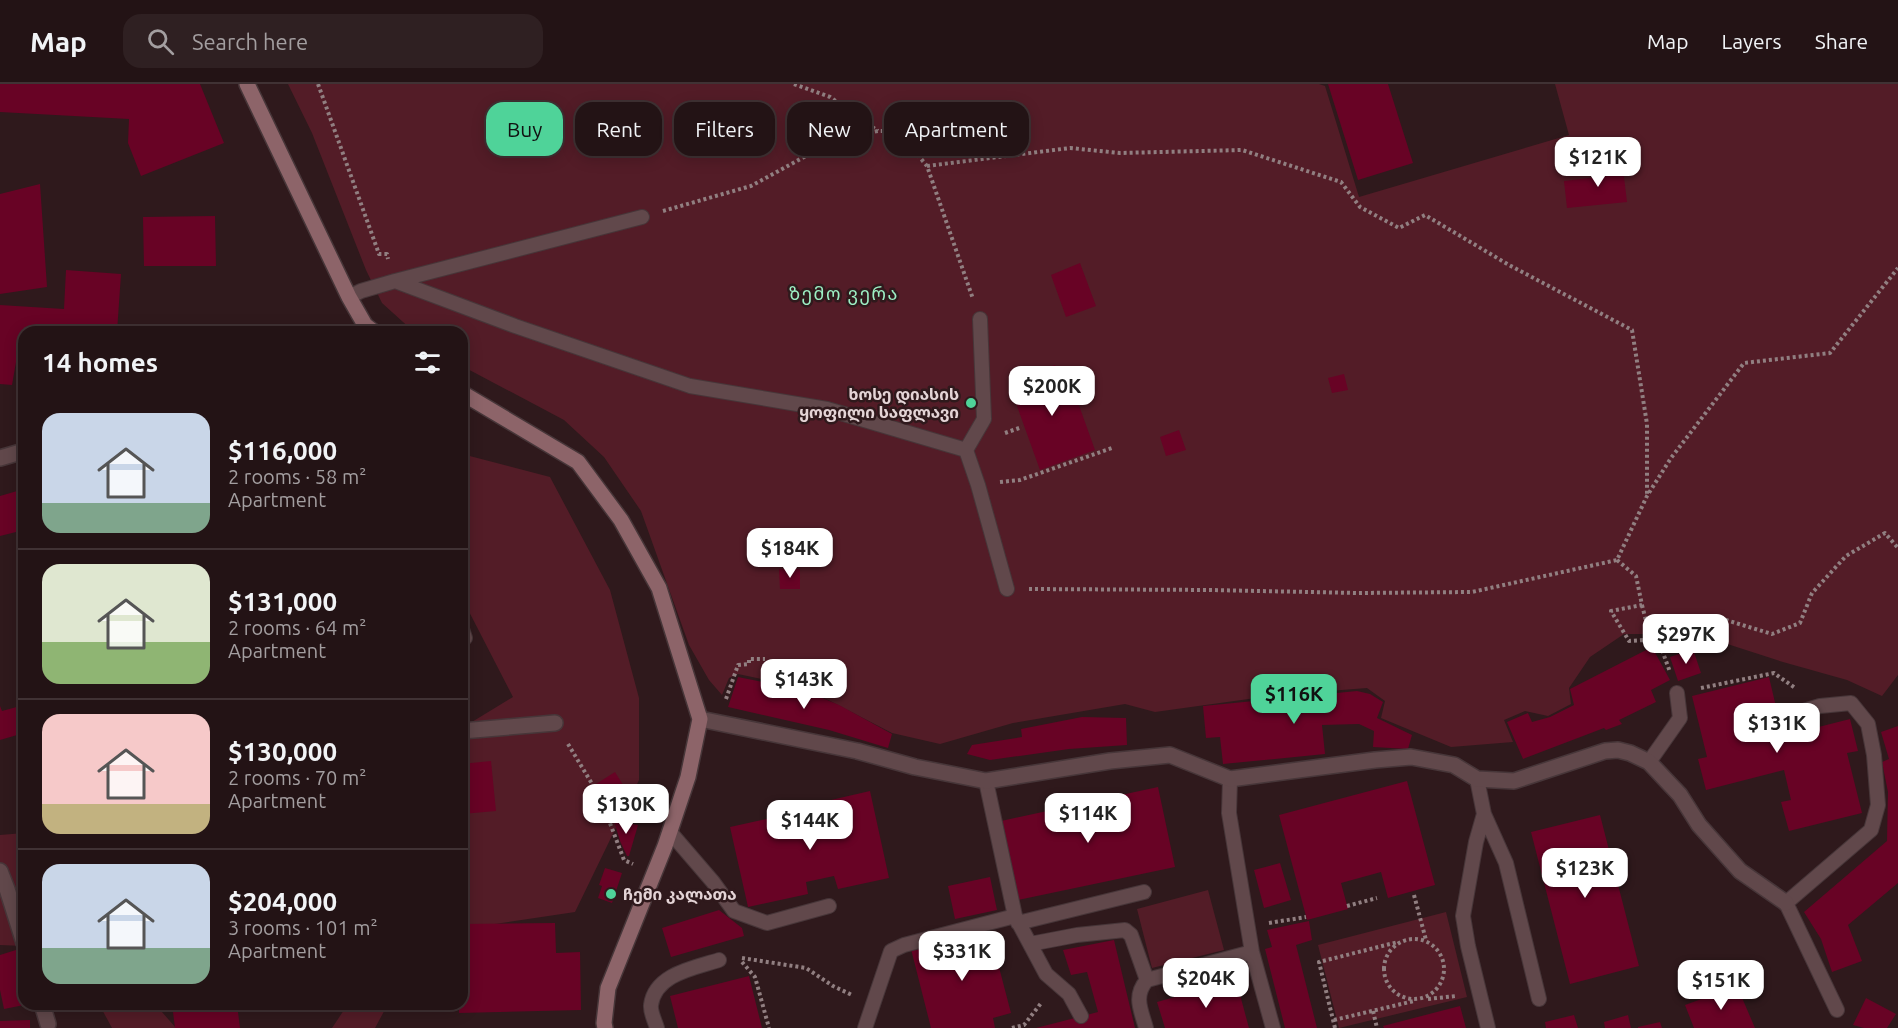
<!DOCTYPE html>
<html lang="en">
<head>
<meta charset="utf-8">
<style>
  body { margin:0; font-family:Ubuntu,"Noto Sans Georgian",sans-serif; background:#2f2022; color:#f1f3f6; height:100vh; display:flex; flex-direction:column; font-size:22px; white-space:nowrap }
  * { box-sizing:border-box; margin:0 }
  p { font-size:20px; color:#a39ea0 }
  .icon { flex:none; width:33px; height:33px; fill:none; stroke:currentColor; stroke-width:2; stroke-linecap:round; stroke-linejoin:round }
  .map { position:relative; flex:1; overflow:hidden }
  .sheet { position:absolute; left:18px; top:242px; width:450px; height:684px; display:flex; flex-direction:column; background:#231315; border-radius:18px; box-shadow:0 3px 15px #0003,0 0 0 2px #403234 }
  .sheet>* { flex:none }
  .top-card { position:absolute; left:486px; top:18px; width:570px; height:54px; display:flex; gap:12px }
  .price { position:absolute; translate:-50% -51px; padding:0 14px; border-radius:12px; background:#fff; color:#222; font-size:20px; line-height:39px; filter:drop-shadow(0 2px 3px #0008) }
  .price::after { content:''; position:absolute; left:50%; top:36px; width:18px; height:14px; margin-left:-9px; background:inherit; clip-path:polygon(0 0,100% 0,50% 100%) }
  .price.current { background:#4fd399; color:#111 }
  ul { padding:0; list-style:none }
  li { display:flex; align-items:center; gap:18px; height:150px; padding:0 24px }
  li+li { border-top:2px solid #403234 }
  li span { display:grid; place-items:center; flex:none; width:168px; height:120px; border-radius:18px; color:#555 }
  li>.icon { margin-inline-start:auto }
  span .icon { width:72px; height:72px; fill:#fffc; stroke-width:1 }
  li b { font-size:26px }
  h2 { display:flex; justify-content:space-between; align-items:center; height:72px; padding:0 24px; font-size:26px }
  .tag { padding:0 21px; border-radius:18px; background:#231315; box-shadow:0 3px 15px #0003,0 0 0 2px #403234; font-size:21px; line-height:54px }
  .tag.current { background:#4fd399; color:#111 }
  header { display:flex; align-items:center; gap:36px; box-sizing:border-box; height:84px; padding:0 30px; background:#231315; border-bottom:2px solid #403234 }
  header strong { font-size:28px }
  nav { display:flex; gap:33px; margin-inline-start:auto; font-size:21px }
  .search { width:420px; height:54px; background:#2f2022; display:flex; align-items:center; gap:15px; box-sizing:border-box; padding:0 21px; border-radius:18px; color:#a39ea0; font-size:22px }
  .map>svg:first-child { display:block }
  .green { fill:#531c27 }
  .building { fill:#680325 }
  .lines { fill:none; stroke-linecap:round; stroke-linejoin:round }
  .lane-casing { stroke:#473639; stroke-width:16 }
  .street-casing { stroke:#473639; stroke-width:18 }
  .secondary-casing { stroke:#473639; stroke-width:18 }
  .path { stroke:#917f81; stroke-width:4; stroke-dasharray:3 3; stroke-linecap:butt }
  .lane { stroke:#61484b; stroke-width:14 }
  .street { stroke:#61484b; stroke-width:15 }
  .secondary { stroke:#8d6469; stroke-width:15 }
  .poi-dot { fill:#4fd399; stroke:#2f191c; stroke-width:2 }
  .labels { text-anchor:middle; stroke-width:5; stroke-linejoin:round; paint-order:stroke }
  .poi-label { font-size:16px; font-weight:bold; fill:#e4d4d6; stroke:#2f191c; text-anchor:end }
  .neighbourhood-label { font-size:18px; letter-spacing:1.5px; fill:#9defc4; stroke:#2f191c }
</style>
</head>
<body>
<header>
<strong>Map</strong>
<div class="search"><svg class="icon" aria-label="search" viewBox="0 0 24 24"><circle cx="10" cy="10" r="6"/><path d="M15 15l6 6"/></svg>Search here</div>
<nav><a>Map</a><a>Layers</a><a>Share</a></nav>
</header>
<div class="map">
<svg width="1898" height="944" viewBox="0 0 1898 944">
  <rect width="100%" height="100%" fill="#2f191c"/>
  <path class="green" d="M288,0H1319L1325,2L1359,113L1569,51L1555,0H1898V591L1882,612L1847,596L1783,578L1715,556L1668,559L1663,550H1624L1590,573L1569,604L1571,620L1548,632L1525,627L1504,636L1513,658L1451,663L1381,634L1385,617L1367,604L1278,611L1155,628L1125,620L1013,639L940,660L892,649L805,604L738,590L729,594L722,611L709,596L689,561L641,427L604,373L564,336L462,282V248L413,247L382,219L366,186L312,49Z
    M462,370L550,393L610,506L639,614V696L575,828L462,845V644L513,613L462,514Z
    M24,749V862L0,861V751Z
    M1208,806L1224,866L1152,884L1137,825Z
    M1446,828L1467,913L1339,944L1318,861Z
    M99,920H155L176,944H112Z
    M348,920H388L375,944H332Z"/>
  <path class="building" d="M0,0H200L224,59L141,92L128,59L129,35L0,28Z
    M1328,0H1388L1413,79L1358,96Z
    M1622,77L1627,118L1567,124L1564,97L1606,92L1604,79Z
    M40,100L47,203L0,210V110Z
    M215,132L216,182H144L143,133Z
    M1080,179L1096,222L1066,233L1051,191Z
    M66,186L121,190L117,248H24V261H19L12,301L0,300V221L64,225Z
    M1055,281L1058,291L1067,288L1095,366L1040,386L1012,308L1020,305L1017,294Z
    M1344,290L1348,306L1332,309L1328,294Z
    M1179,346L1186,366L1166,372L1160,353Z
    M24,405V446L0,452V412Z
    M779,485H800V505H780Z
    M1652,563L1670,596L1651,606L1656,618L1619,636L1622,640L1606,646L1604,644L1523,675L1507,638L1528,629L1532,638L1550,633L1574,621L1570,605Z
    M1693,565L1701,589L1678,597L1670,573Z
    M738,593L806,607L839,621L892,650L888,664L829,646L728,623Z
    M1769,593L1777,627L1769,629L1775,654L1850,635L1858,667L1847,669L1862,729L1789,747L1781,718L1791,716L1784,686L1706,706L1698,675L1707,673L1692,612Z
    M1357,607L1370,610L1383,618L1377,634L1412,651L1408,665L1373,663L1374,647L1359,640L1322,641L1325,670L1223,680L1220,653L1206,654L1203,622Z
    M24,621V649L0,656V622L2,627Z
    M1082,633L1126,634L1127,661L1069,665L990,676L967,670L972,661L1022,653L1021,645Z
    M1898,642V799L1848,841L1862,877L1832,888L1821,855L1804,828L1887,757L1888,708L1882,678L1889,675L1881,648Z
    M491,677L496,727L462,730V680Z
    M615,688L633,717L614,728L596,700Z
    M1407,697L1435,801L1388,814L1381,788L1341,799L1348,825L1307,836L1279,731Z
    M1158,703L1175,783L1018,816L1001,737Z
    M870,707L889,794L838,805L834,792L806,798L808,810L748,823L730,743L789,730L793,750L824,743L818,719Z
    M1600,731L1639,882L1570,900L1531,748Z
    M614,737L638,741L629,772H627L620,757Z
    M1280,779L1291,816L1264,824L1254,786Z
    M605,784L622,789L612,819L598,814L602,802L599,801Z
    M990,793L997,826L955,835L948,802Z
    M719,826L742,844L744,852L671,873L662,844Z
    M1309,837L1312,856L1296,861L1317,944H1285L1265,865L1272,863L1267,846Z
    M555,839L556,869L580,868L581,926L459,929V920H462V840Z
    M989,845L1011,929L993,934L995,944H931L911,865Z
    M1114,856L1135,944H1036L1098,928L1087,888L1071,891L1063,866Z
    M19,865L24,884V921L4,925L0,906V871Z
    M749,892L762,944H678L670,912Z
    M1236,896L1249,944H1165L1157,918Z
    M1737,902L1755,944H1694L1685,921Z
    M1866,914L1896,930L1887,944H1864L1853,941Z
    M172,920H237L240,944H175Z
    M1460,922L1466,944H1384L1383,942Z
    M1574,931L1578,944H1546L1545,938Z
    M1628,931L1631,944H1605L1604,938Z
    M30,936V944H0V937Z
    M1660,938L1662,944H1638V943Z"/>
  <g class="lines">
    <g class="lane-casing">
      <path id="lane" d="M395,197L515,242L690,302L827,325L966,366L978,401L1007,505
        M349,213L361,207L395,197L642,133
        M966,366L984,335L980,235
        M462,545L465,554
        M1784,633L1820,622L1851,619L1868,640L1874,671L1878,721L1871,746L1786,819L1837,926
        M1649,678L1680,634L1677,609
        M1230,695L1229,729L1252,868L1273,944
        M1477,695L1484,730L1476,758L1463,832L1468,862L1488,944
        M986,697L1015,832L1046,890L1069,910L1081,932
        M1484,730L1506,779L1539,915
        M670,748L713,798L734,827L767,839L829,822
        M1018,839L1144,808
        M1030,860L1077,851L1125,846L1131,851L1147,896
        M657,944C655,937 650,928 651,921C655,890 694,884 719,876
        M865,944L891,867L904,861L1015,832
        M1146,944C1141,926 1133,912 1147,896L1252,868"/>
    </g>
    <g class="street-casing">
      <path id="street" d="M0,374L24,367
        M700,635L857,667L915,683L986,697L1110,677L1170,671L1230,695L1375,676L1411,673L1454,681L1477,695L1514,697L1605,667L1618,666L1630,669L1649,678L1680,711L1699,741L1740,787L1786,819
        M462,647L555,639
        M0,787L7,805L24,859
        M42,920L48,940"/>
    </g>
    <g class="secondary-casing">
      <path id="secondary" d="M247,0L349,213L365,241L374,248
        M462,309L578,378L621,436L659,504L700,635L688,693L665,762L608,904L604,939L605,944"/>
    </g>
    <path class="path" d="M318,0L379,170H387L388,175
      M794,0L830,13L878,47
      M927,82L1070,64L1120,69L1242,66L1341,98L1360,123L1399,144L1425,131L1509,181L1632,246L1647,340V412
      M663,127L751,102L837,55L878,47H898L927,82L973,215
      M1005,349L1022,343
      M1000,398L1020,396L1112,364
      M1617,476L1636,492L1642,521L1611,527L1629,557L1658,555L1670,588
      M1029,505L1211,506L1357,509L1472,508L1617,476L1647,412L1671,374L1744,279L1830,269L1898,184
      M1642,521L1646,537L1726,536L1772,550L1800,539L1812,509L1846,472L1885,449L1898,464
      M1644,556L1648,564
      M1701,604L1774,589L1795,604
      M726,615L738,581L749,580V575H765
      M568,660L600,713L624,776L633,780
      M1414,811L1426,856
      M1347,822L1377,814
      M1269,839L1306,833
      M1384 885a30 30 0 1 1 60 0a30 30 0 1 1-60 0Z
      M742,874L806,884L833,902L852,911
      M742,878L755,893L769,944
      M1428,915L1456,912
      M1373,927L1377,944
      M1334,936L1414,917
      M1012,944L1024,941L1042,918
      M1335,944L1319,878L1398,858"/>
    <use href="#lane" class="lane"/>
    <use href="#street" class="street"/>
    <use href="#secondary" class="secondary"/>
  </g>
  <g class="poi-dot">
    <circle cx="971" cy="319" r="6"/>
    <circle cx="611" cy="810" r="6"/>
  </g>
  <g class="labels">
    <g class="poi-label">
      <text x="959" y="316">ხოსე დიასის<tspan x="959" dy="18">ყოფილი საფლავი</tspan></text>
      <text x="623" y="816" text-anchor="start">ჩემი კალათა</text>
    </g>
    <g class="neighbourhood-label">
      <text x="844" y="216">ზემო ვერა</text>
    </g>
  </g>
</svg>
<b class="price" style="left:1598px;top:104px">$121K</b>
<b class="price" style="left:1052px;top:333px">$200K</b>
<b class="price" style="left:790px;top:495px">$184K</b>
<b class="price" style="left:1686px;top:581px">$297K</b>
<b class="price" style="left:804px;top:626px">$143K</b>
<b class="price current" style="left:1294px;top:641px">$116K</b>
<b class="price" style="left:1777px;top:670px">$131K</b>
<b class="price" style="left:626px;top:751px">$130K</b>
<b class="price" style="left:1088px;top:760px">$114K</b>
<b class="price" style="left:810px;top:767px">$144K</b>
<b class="price" style="left:1585px;top:815px">$123K</b>
<b class="price" style="left:962px;top:898px">$331K</b>
<b class="price" style="left:1206px;top:925px">$204K</b>
<b class="price" style="left:1721px;top:927px">$151K</b>
<div class="top-card">
<a class="tag current">Buy</a>
<a class="tag">Rent</a>
<a class="tag">Filters</a>
<a class="tag">New</a>
<a class="tag">Apartment</a>
</div>
<section class="sheet">
<h2>14 homes<svg class="icon" aria-label="filters" viewBox="0 0 24 24"><path d="M4 7h16M4 17h16"/><circle cx="9" cy="7" r="2"/><circle cx="15" cy="17" r="2"/></svg></h2>
<ul>
<li><span style="background:linear-gradient(#c9d6e8 75%,#7fa58c 0)"><svg class="icon" aria-label="home" viewBox="0 0 24 24"><path d="M3 11l9-7 9 7M6 9v11h12V9"/></svg></span><div><b>$116,000</b><p>2 rooms · 58 m²</p><p>Apartment</p></div></li>
<li><span style="background:linear-gradient(#dfe7d0 65%,#8fb573 0)"><svg class="icon" aria-label="home" viewBox="0 0 24 24"><path d="M3 11l9-7 9 7M6 9v11h12V9"/></svg></span><div><b>$131,000</b><p>2 rooms · 64 m²</p><p>Apartment</p></div></li>
<li><span style="background:linear-gradient(#f6c9c9 75%,#c2b280 0)"><svg class="icon" aria-label="home" viewBox="0 0 24 24"><path d="M3 11l9-7 9 7M6 9v11h12V9"/></svg></span><div><b>$130,000</b><p>2 rooms · 70 m²</p><p>Apartment</p></div></li>
<li><span style="background:linear-gradient(#c9d6e8 70%,#7fa58c 0)"><svg class="icon" aria-label="home" viewBox="0 0 24 24"><path d="M3 11l9-7 9 7M6 9v11h12V9"/></svg></span><div><b>$204,000</b><p>3 rooms · 101 m²</p><p>Apartment</p></div></li>
</ul>
</section>
</div>
</body>
</html>
